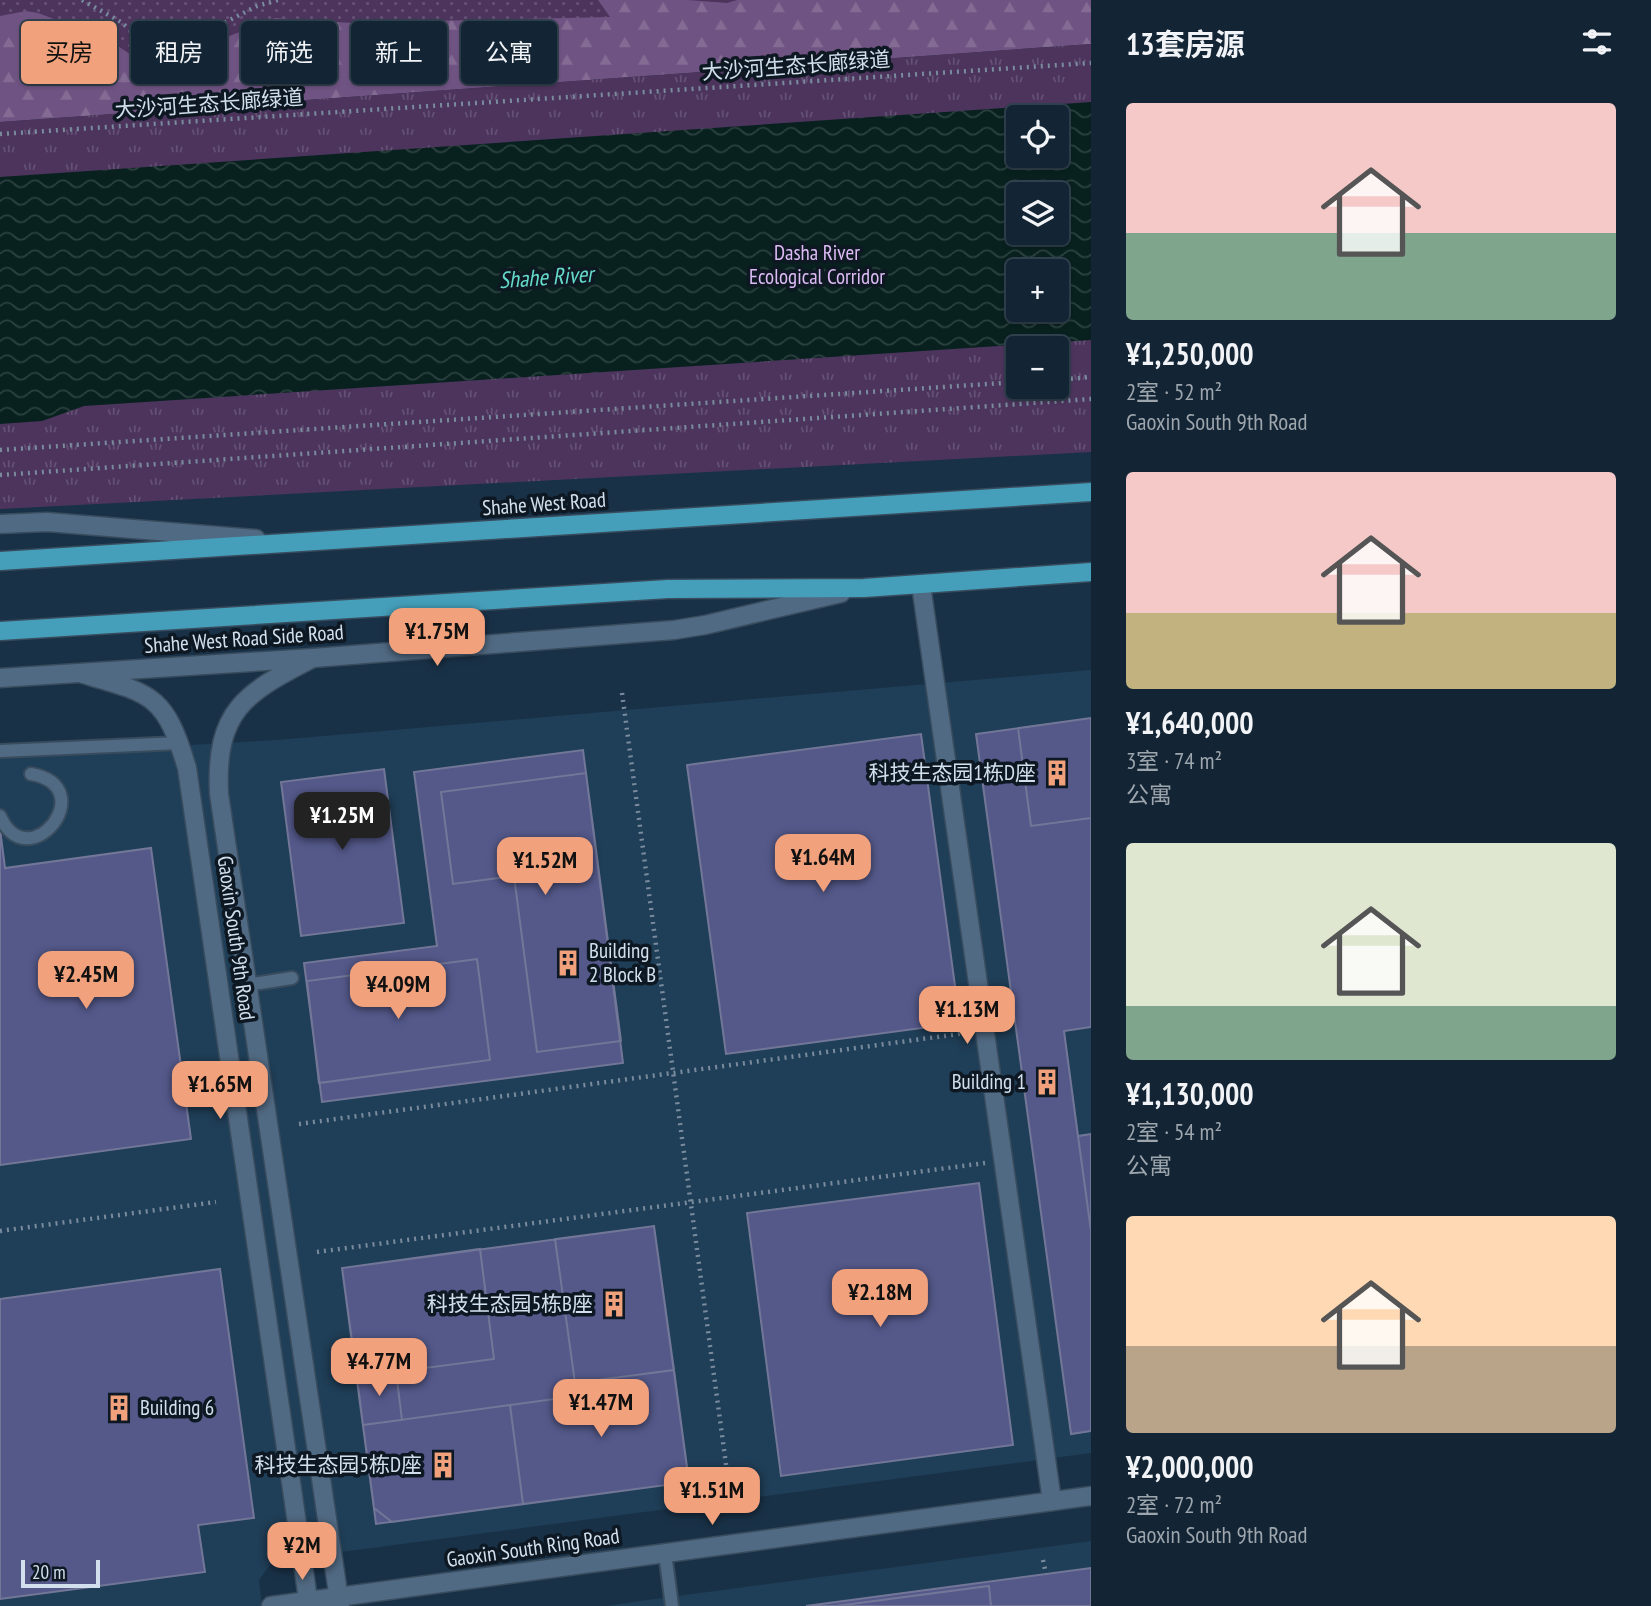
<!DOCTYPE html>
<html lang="zh">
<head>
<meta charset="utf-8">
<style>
  body { margin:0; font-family:"PT Sans Narrow","Noto Sans SC",sans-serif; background:#203141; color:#f1f3f6; height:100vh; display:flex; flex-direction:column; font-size:26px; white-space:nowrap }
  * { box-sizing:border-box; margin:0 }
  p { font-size:23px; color:#9da5ad }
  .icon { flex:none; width:38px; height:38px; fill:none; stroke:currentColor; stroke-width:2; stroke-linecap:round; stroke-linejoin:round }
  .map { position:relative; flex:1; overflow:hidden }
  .side { display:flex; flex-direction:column; background:#132535; width:560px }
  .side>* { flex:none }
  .guide { position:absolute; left:21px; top:21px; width:665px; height:63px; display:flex; gap:14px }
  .fabs { position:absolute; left:1006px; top:105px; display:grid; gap:14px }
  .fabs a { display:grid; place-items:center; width:63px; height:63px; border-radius:7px; background:#132535; box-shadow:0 2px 5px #0004,0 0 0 2px #324250; font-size:35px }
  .scale { position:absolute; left:21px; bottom:18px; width:79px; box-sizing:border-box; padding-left:7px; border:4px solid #d2e0ee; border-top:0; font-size:19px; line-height:24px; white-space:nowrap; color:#d2e0ee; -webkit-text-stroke:5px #0e1822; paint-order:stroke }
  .price { position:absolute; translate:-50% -60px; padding:0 16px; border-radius:14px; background:#f1a17c; color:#111; font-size:23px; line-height:46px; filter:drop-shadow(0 2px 4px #0008) }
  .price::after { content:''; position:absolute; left:50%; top:42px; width:21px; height:16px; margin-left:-10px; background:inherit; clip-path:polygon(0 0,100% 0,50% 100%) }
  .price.current { background:#222; color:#fff }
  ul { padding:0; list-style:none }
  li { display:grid; align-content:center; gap:14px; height:371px; padding:0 35px }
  li span { display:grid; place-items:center; height:217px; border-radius:7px; color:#555 }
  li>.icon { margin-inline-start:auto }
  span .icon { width:126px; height:126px; fill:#fffc; stroke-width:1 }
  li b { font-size:30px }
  h2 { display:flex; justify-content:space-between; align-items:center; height:84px; padding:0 35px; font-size:30px }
  .chip { padding:0 24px; border-radius:7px; background:#132535; box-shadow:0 2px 5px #0004,0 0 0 2px #324250; font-size:24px; line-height:63px }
  .chip.current { background:#f1a17c; color:#111 }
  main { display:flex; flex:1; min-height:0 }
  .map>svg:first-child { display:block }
  .built { fill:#1f3e57 }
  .grass { fill:url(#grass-dots) }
  .forest { fill:url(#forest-firs) }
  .park { fill:url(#park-tufts); fill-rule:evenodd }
  .water { fill:url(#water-waves); fill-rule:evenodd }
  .building { fill:#54598a; stroke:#737797; stroke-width:2 }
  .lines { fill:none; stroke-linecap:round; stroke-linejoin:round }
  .service-casing { stroke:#384c5e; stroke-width:16 }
  .minor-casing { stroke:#384c5e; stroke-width:21 }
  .tertiary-casing { stroke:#384c5e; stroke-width:21 }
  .secondary-casing { stroke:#384c5e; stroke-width:21 }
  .primary-casing { stroke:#384c5e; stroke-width:21 }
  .path { stroke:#798b9d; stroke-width:4.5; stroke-dasharray:2 5; stroke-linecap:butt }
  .service { stroke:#516a83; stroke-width:12 }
  .minor { stroke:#516a83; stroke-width:18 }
  .tertiary { stroke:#516a83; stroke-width:18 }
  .secondary { stroke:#516a83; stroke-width:18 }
  .primary { stroke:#459fba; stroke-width:18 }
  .labels { text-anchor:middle; stroke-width:7; stroke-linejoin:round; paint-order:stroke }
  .street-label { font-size:21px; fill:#d2e0ee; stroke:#0e1822 }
  .park-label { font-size:21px; fill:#ddbcf6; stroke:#0e1822 }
  .poi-label { font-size:21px; fill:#d2e0ee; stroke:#0e1822; text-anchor:end }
  .water-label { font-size:23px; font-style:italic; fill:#64daca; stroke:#0e1822 }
</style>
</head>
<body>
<main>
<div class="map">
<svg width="1091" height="1606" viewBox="0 0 1091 1606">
  <defs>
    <pattern id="grass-dots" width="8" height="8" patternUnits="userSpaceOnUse" patternTransform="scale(1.75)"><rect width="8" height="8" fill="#4c345d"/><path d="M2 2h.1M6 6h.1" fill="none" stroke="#655175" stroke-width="1.8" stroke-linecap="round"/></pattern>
    <pattern id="forest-firs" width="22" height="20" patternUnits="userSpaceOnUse" patternTransform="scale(1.75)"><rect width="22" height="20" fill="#6f5382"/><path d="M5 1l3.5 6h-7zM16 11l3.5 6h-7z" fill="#836b94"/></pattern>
    <pattern id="park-tufts" width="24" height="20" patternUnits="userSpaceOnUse" patternTransform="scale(1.75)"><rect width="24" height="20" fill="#4c345d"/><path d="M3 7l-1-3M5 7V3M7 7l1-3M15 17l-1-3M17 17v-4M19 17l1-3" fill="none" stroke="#655175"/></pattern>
    <pattern id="water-waves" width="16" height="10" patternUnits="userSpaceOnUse" patternTransform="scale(1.75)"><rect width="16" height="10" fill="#08211e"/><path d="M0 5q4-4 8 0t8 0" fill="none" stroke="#2b413f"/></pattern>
  </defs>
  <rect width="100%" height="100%" fill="#193147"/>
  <path class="built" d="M1091,670V1453L273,1561L259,1580L262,1606H0V756L277,740Z
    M1091,1541V1606H606L647,1600Z"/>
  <path class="grass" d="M0,0H1091V44L0,122Z"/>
  <path class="forest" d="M598,0H688L727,3L737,0H1091V44L0,122V16L26,11L38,13L107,39L139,60L165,65L181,63L194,50L275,18L383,25L427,21L610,17Z"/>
  <path class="park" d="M1091,44V452L0,509V122ZM1018,117H1057V156H1018ZM1018,194H1057V233H1018ZM1018,271H1057V310H1018ZM1018,348H1057V387H1018Z"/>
  <path class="water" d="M1091,102V340L84,406L42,421L0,424V177ZM1018,117H1057V156H1018ZM1018,194H1057V233H1018ZM1018,271H1057V310H1018Z"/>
  <path class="building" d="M1091,718V1027L1064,1031L1078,1136L1091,1134V1431L1071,1434L976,734Z
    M1091,718V818L1031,826L1018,728Z
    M921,734L960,1023L726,1054L687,765Z
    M583,750L623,1063L322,1102L304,963L437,946L414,772Z
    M384,769L404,923L301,936L281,782Z
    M586,773L621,1041L537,1052L514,876L453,884L441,792Z
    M0,829L5,868L151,848L191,1139L0,1165Z
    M477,959L490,1060L319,1083L307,981Z
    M1091,1134V1231L1078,1136Z
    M979,1183L1013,1445L781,1476L747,1213Z
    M654,1226L689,1482L376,1524L342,1268Z
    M654,1226L674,1370L575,1383L555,1239Z
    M480,1249L494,1359L357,1377L342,1268Z
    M220,1269L254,1518L198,1525L205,1572L0,1599V1299Z
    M674,1370L689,1482L523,1504L510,1405L577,1396L575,1383Z
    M396,1372L402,1420L363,1425L357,1377Z
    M510,1405L523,1504L392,1522L374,1508L363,1425Z
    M1091,1568V1606H806Z
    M989,1586L991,1606H836Z"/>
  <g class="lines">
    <g class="service-casing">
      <path id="service" d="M0,751L180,743
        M0,816C28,880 103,787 31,774
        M247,985L292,978
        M665,1553L672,1606"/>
    </g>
    <g class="minor-casing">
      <path id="minor" d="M921,585L1052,1501"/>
    </g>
    <g class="tertiary-casing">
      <path id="tertiary" d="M313,658C245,693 215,710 219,794L340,1606
        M83,674C153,694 165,695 187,768L309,1606
        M271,1606L1091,1496"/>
    </g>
    <g class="secondary-casing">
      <path id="secondary" d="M0,524L47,522L256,539
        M0,678L313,658L674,630L705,625L841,593"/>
    </g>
    <g class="primary-casing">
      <path id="primary" d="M0,561L1091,492
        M0,631L668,589L864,588L1091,572"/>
    </g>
    <path class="path" d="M82,0L121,22L147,43L170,46L195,38L257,6L278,0
      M0,134L1091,63
      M1057,380L1091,377
      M0,450L1018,382
      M0,475L1091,399
      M622,693L732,1509
      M299,1124L966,1033
      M0,1231L216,1202
      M317,1252L985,1163
      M1043,1560L1046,1574"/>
    <use href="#service" class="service"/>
    <use href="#minor" class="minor"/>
    <use href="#tertiary" class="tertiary"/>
    <use href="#secondary" class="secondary"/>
    <use href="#primary" class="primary"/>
  </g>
  <defs>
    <g id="building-bare" transform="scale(2.1)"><path d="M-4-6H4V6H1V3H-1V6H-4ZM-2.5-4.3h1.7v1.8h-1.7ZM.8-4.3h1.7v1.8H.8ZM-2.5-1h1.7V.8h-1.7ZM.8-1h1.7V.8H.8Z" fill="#f1a17c" stroke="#0e1822" stroke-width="2.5" paint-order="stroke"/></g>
  </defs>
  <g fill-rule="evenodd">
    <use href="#building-bare" x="1057" y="773"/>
    <use href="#building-bare" x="568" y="963"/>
    <use href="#building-bare" x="1047" y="1082"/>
    <use href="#building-bare" x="614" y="1304"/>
    <use href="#building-bare" x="119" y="1408"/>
    <use href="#building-bare" x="443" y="1465"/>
  </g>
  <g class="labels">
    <g class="street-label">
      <text transform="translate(796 66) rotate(-4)" y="7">大沙河生态长廊绿道</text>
      <text transform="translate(209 104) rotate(-4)" y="7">大沙河生态长廊绿道</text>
      <text transform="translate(544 504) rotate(-4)" y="7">Shahe West Road</text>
      <text transform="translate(244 639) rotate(-4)" y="7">Shahe West Road Side Road</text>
      <text transform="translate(236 938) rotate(82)" y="7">Gaoxin South 9th Road</text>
      <text transform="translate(533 1548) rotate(-8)" y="7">Gaoxin South Ring Road</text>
    </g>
    <g class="park-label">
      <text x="817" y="260">Dasha River<tspan x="817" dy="24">Ecological Corridor</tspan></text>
    </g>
    <g class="poi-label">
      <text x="1036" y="780">科技生态园1栋D座</text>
      <text x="589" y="958" text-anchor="start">Building<tspan x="589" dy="24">2 Block B</tspan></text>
      <text x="1026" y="1089">Building 1</text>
      <text x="593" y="1311">科技生态园5栋B座</text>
      <text x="140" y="1415" text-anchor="start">Building 6</text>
      <text x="422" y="1472">科技生态园5栋D座</text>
    </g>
    <g class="water-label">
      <text transform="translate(546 277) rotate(-4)" y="8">Shahe River</text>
    </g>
  </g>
</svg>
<div class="fabs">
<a><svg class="icon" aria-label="locate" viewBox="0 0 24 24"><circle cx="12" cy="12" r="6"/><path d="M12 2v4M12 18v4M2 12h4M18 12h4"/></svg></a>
<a><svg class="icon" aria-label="layers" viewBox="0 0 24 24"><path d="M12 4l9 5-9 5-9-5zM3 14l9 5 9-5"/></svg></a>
<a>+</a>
<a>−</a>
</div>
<div class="scale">20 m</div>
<b class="price" style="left:437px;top:668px">¥1.75M</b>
<b class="price current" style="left:342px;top:852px">¥1.25M</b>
<b class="price" style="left:823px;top:894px">¥1.64M</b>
<b class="price" style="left:545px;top:897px">¥1.52M</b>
<b class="price" style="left:86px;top:1011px">¥2.45M</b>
<b class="price" style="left:398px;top:1021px">¥4.09M</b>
<b class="price" style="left:967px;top:1046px">¥1.13M</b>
<b class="price" style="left:220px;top:1121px">¥1.65M</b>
<b class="price" style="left:880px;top:1329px">¥2.18M</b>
<b class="price" style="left:379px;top:1398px">¥4.77M</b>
<b class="price" style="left:601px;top:1439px">¥1.47M</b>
<b class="price" style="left:712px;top:1527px">¥1.51M</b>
<b class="price" style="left:302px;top:1582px">¥2M</b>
<div class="guide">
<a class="chip current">买房</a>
<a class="chip">租房</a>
<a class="chip">筛选</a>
<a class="chip">新上</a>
<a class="chip">公寓</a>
</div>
</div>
<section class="side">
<h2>13套房源<svg class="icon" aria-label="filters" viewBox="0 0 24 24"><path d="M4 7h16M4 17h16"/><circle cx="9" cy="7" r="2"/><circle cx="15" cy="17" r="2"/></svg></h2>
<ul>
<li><span style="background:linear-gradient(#f6c9c9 60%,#7fa58c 0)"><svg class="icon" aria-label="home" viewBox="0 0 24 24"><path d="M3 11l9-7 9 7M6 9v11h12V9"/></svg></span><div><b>¥1,250,000</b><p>2室 · 52 m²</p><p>Gaoxin South 9th Road</p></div></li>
<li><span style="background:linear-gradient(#f6c9c9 65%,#c2b280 0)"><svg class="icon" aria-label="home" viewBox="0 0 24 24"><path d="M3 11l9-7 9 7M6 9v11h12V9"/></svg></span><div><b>¥1,640,000</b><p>3室 · 74 m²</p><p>公寓</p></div></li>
<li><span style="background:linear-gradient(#dfe7d0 75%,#7fa58c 0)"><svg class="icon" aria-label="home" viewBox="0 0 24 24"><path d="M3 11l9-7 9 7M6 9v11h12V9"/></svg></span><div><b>¥1,130,000</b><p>2室 · 54 m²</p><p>公寓</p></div></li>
<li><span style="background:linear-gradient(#ffd9b3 60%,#b9a48a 0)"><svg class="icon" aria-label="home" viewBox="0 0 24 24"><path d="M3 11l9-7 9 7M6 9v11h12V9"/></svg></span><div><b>¥2,000,000</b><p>2室 · 72 m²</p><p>Gaoxin South 9th Road</p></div></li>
</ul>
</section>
</main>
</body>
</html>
